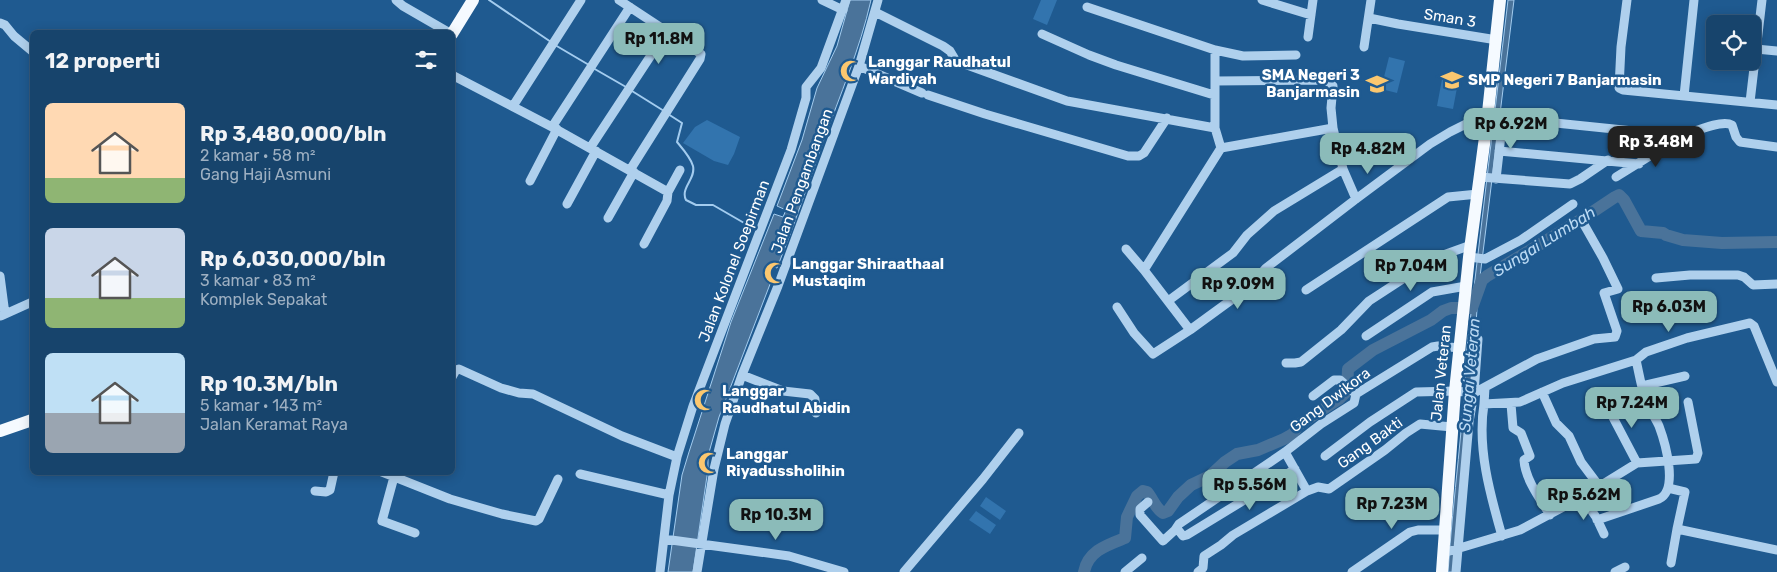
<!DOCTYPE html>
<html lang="id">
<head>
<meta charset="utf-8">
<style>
  body { margin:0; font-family:Rubik,sans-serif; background:#244e74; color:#f1f3f6; height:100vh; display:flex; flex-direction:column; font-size:19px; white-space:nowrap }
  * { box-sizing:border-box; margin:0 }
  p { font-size:16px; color:#9eb0c2 }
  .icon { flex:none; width:28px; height:28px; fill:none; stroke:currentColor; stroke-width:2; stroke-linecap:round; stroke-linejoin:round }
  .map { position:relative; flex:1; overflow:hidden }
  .details { position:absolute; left:30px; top:30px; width:425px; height:445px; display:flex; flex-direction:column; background:#17446c; border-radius:8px; box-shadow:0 2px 12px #0003,0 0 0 1px #365c7f }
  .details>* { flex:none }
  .controls { position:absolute; left:1706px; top:15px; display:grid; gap:10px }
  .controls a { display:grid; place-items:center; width:55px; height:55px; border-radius:8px; background:#17446c; box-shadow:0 2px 12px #0003,0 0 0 1px #365c7f; font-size:25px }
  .price { position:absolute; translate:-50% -42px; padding:0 11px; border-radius:10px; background:#8bbbb9; color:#111; font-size:16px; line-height:32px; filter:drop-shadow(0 1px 2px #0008) }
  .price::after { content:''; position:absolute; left:50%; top:30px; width:15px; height:11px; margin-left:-8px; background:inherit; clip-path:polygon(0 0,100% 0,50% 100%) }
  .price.current { background:#222; color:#fff }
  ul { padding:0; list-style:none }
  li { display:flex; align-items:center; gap:15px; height:125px; padding:0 15px }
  li span { display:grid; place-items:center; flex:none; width:140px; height:100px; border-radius:8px; color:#555 }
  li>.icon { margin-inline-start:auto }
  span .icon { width:60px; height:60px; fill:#fffc; stroke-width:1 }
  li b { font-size:21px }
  h2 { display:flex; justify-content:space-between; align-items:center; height:60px; padding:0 15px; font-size:21px }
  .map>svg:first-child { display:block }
  .green { fill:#3274ae }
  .water { fill:#4a739a; stroke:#a3ccef }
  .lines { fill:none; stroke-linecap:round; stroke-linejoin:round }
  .stream { stroke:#a3ccef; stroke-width:2 }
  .river { stroke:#4a739a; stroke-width:12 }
  .minor { stroke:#afd0ed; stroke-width:9 }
  .major { stroke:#f5faff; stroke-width:12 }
  .labels { text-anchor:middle; stroke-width:5; stroke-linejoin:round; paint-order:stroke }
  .street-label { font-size:15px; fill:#fff; stroke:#1f5a90 }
  .poi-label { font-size:15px; font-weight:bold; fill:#fff; stroke:#1f5a90; text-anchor:start }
  .water-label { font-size:16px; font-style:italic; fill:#bbdaf4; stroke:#1f5a90 }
</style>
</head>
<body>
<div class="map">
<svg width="1777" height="572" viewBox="0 0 1777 572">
  <rect width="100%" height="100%" fill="#1f5a90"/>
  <path class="green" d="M1041,0H1057L1047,25L1033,19Z
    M1389,57L1405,61L1397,93L1381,89Z
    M1443,74L1459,77L1453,109L1437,106Z
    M707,120L740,137L734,154L728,165L714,161L683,143L695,127Z
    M986,497L1006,511L1000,520L980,506Z
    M976,511L996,525L990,534L969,520Z"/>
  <path class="water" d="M850,0H871C860,49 840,95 823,142C808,184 794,226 777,268L772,266L767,276L772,279L719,417L708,456V469L693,572H668L682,475L689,452L731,322L774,214L783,217L786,210L777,206L802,140L817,88L837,46Z
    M1508,0H1514L1478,293L1473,372L1456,572H1448C1453,497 1464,422 1467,347Z"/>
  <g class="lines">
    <path class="stream" d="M489,0L551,42
      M555,45L589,65
      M593,68L626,87
      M632,91L664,111
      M668,114L682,123L677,142C682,148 691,158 693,166C696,179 680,188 686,200L696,205H713L758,231"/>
    <path class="river" d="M1084,572C1088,551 1107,545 1125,538L1127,517L1137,496L1143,491L1147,492C1153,499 1155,508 1163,513L1168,511L1178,497L1191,485L1210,476L1225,462L1237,454L1258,450L1284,439L1293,434L1298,425L1339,399L1347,391L1348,369L1373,350L1431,320L1443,311L1451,308H1472L1482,280L1487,276L1579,221L1615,197L1619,195L1624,200L1641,231L1663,233L1666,235L1683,240L1722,243L1777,242"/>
    <path class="minor" d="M396,0L403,6L448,32
      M619,0L701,54L700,59L630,170
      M822,0L843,10
      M1262,0L1311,15
      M1627,0L1621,47L1619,88L1623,90L1777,105
      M1087,7L1215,50
      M875,12L943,46L950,51L956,61L1067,101L1215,128
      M1369,18L1398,24L1497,40
      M0,23L5,25L14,36L32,51
      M1042,34L1089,55L1116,65L1214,95
      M1308,37L1313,0
      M1364,47L1371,0
      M1756,49L1777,51
      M859,66L922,93
      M452,75L552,127L668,192
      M1215,81V50L1243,56L1296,55
      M928,95L985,114L1128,156H1139L1144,153L1167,118
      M1684,96L1694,0
      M1750,102L1762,0
      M513,106L581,0
      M1488,116L1682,136C1694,132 1722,119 1732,125L1736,137L1740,142L1777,147
      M552,127L630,7
      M590,148L667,31
      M1221,148L1215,128V81L1318,80L1330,82L1333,86L1331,108L1333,128
      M1499,151L1639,164
      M1480,177L1570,184L1580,179L1608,160
      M1616,177L1682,136
      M1496,179L1503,118
      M530,181L557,129
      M567,204L596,151
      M608,218L634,172
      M644,244L667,201L668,192L680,170
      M1126,249L1144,270L1190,330
      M1469,257L1485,259L1521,240L1573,204
      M1144,270L1221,148L1333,128L1343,169L1356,199
      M0,276L5,314
      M1656,278L1690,275H1738L1744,277L1753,285L1777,284
      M1306,290L1448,197L1478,194
      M1168,301L1233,253L1247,235L1274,211L1343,169
      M1117,307L1134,333L1153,354L1190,330L1249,287L1266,268L1356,199L1430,144L1450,132L1466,124L1487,122
      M1,316L32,302
      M1366,336L1432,292L1466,286
      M1286,363H1295L1301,362L1341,330L1369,301L1435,258L1471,245
      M742,375L783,391L810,394L815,399L816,413
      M452,377L456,370L459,369L501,388L519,393L533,394L622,436L677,457
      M1642,386L1685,376
      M1485,388L1484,404L1520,402L1563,383L1636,360
      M1542,392L1556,423L1569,436L1581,462L1599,486
      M1313,396L1334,380H1340L1356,394
      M1484,404C1477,448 1490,494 1502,536
      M1511,404L1513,428L1521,433L1530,456L1524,460C1525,479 1540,499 1550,515
      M1607,406L1637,463
      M1325,456L1370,422L1416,392L1455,391L1474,393L1537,359L1594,339L1615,337L1617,331L1604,293L1618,289L1603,258L1582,221
      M382,472L450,499L502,514L536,521L539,519L558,479
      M580,474L669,495
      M394,477L382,521L415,533
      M1668,488L1685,492L1677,529
      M315,491L326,492L330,490L334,472
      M1307,491L1318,487L1329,489L1385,450L1406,433L1420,424L1452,427
      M1582,497L1596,517L1604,534
      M1148,502L1140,509V515L1163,541L1175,530L1179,531L1183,536L1187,535L1295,469
      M1597,520L1659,499C1679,490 1665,442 1659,426C1655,417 1648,408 1645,398C1641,386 1639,373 1636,360L1646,352L1687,338L1750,323L1754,326L1777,382
      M1175,530L1179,524L1285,452L1321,424L1354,403L1356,394L1432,347L1438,346L1460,348
      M664,539L789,556L844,572
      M1443,553L1520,530L1582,497L1637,463L1696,459L1698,453L1688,402
      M1671,563L1677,529L1777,550
      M660,572L669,495L677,457L693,406L791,150L806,98V87L821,68L846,0
      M697,572L714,469L725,424L742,375L778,286L859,66L878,0
      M904,572L983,479L1019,433
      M1125,572L1142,558
      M1198,572L1203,568L1204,556L1221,545L1233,535L1307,491L1285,452
      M1352,572L1410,532L1418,530H1445
      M1456,572L1469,422L1474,393L1478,339
      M1615,572L1625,567"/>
    <path class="major" d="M452,34L473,0
      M0,431L32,420
      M1442,572L1455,391L1469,257L1487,122L1500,0"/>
  </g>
  <defs>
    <g id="mosque-bare" transform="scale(1.725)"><path d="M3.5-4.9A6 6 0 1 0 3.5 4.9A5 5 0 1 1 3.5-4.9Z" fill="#fbc76f" stroke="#1f5a90" stroke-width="2.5" paint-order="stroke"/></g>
    <g id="school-bare" transform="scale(1.725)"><path d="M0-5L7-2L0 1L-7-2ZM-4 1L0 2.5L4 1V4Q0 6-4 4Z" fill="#fbc76f" stroke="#1f5a90" stroke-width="2.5" paint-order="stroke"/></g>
  </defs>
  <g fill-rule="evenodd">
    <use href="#mosque-bare" x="851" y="71"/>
    <use href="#school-bare" x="1452" y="80"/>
    <use href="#school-bare" x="1377" y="84"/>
    <use href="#mosque-bare" x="775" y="273"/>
    <use href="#mosque-bare" x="705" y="400"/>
    <use href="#mosque-bare" x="709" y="463"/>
  </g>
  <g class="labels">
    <g class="street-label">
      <text transform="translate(1450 18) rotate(9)" y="5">Sman 3</text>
      <text transform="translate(802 181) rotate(-70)" y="5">Jalan Pengambangan</text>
      <text transform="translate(734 261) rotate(-69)" y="5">Jalan Kolonel Soepirman</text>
      <text transform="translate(1441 373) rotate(-84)" y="5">Jalan Veteran</text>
      <text transform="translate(1330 400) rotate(-37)" y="5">Gang Dwikora</text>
      <text transform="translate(1370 443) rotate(-36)" y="5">Gang Bakti</text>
    </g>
    <g class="poi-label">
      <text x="868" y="67">Langgar Raudhatul<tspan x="868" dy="17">Wardiyah</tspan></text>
      <text x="1360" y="80" text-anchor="end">SMA Negeri 3<tspan x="1360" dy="17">Banjarmasin</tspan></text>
      <text x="1468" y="85">SMP Negeri 7 Banjarmasin</text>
      <text x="792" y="269">Langgar Shiraathaal<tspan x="792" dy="17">Mustaqim</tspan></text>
      <text x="722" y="396">Langgar<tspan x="722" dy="17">Raudhatul Abidin</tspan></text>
      <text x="726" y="459">Langgar<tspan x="726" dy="17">Riyadussholihin</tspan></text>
    </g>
    <g class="water-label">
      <text transform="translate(1544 241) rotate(-32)" y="6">Sungai Lumbah</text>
      <text transform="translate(1469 375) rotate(-85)" y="6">Sungai Veteran</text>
    </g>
  </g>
</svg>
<div class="controls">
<a><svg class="icon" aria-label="locate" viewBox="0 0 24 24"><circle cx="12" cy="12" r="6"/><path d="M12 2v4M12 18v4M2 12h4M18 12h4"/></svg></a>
</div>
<b class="price" style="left:659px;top:65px">Rp 11.8M</b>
<b class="price" style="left:1511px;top:150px">Rp 6.92M</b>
<b class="price current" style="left:1656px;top:168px">Rp 3.48M</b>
<b class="price" style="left:1368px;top:175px">Rp 4.82M</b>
<b class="price" style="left:1411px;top:292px">Rp 7.04M</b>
<b class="price" style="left:1238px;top:310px">Rp 9.09M</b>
<b class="price" style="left:1669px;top:333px">Rp 6.03M</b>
<b class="price" style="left:1632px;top:429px">Rp 7.24M</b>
<b class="price" style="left:1250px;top:511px">Rp 5.56M</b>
<b class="price" style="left:1584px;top:521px">Rp 5.62M</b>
<b class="price" style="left:1392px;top:530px">Rp 7.23M</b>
<b class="price" style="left:776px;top:541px">Rp 10.3M</b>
<section class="details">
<h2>12 properti<svg class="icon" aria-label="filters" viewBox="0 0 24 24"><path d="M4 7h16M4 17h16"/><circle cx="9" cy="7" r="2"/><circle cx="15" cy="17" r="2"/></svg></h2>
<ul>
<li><span style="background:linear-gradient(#ffd9b3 75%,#8fb573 0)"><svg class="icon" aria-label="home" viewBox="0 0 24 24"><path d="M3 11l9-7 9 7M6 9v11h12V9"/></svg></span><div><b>Rp 3,480,000/bln</b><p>2 kamar · 58 m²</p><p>Gang Haji Asmuni</p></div></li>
<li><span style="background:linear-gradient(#c9d6e8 70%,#8fb573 0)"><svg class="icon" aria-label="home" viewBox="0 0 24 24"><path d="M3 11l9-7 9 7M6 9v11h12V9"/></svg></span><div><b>Rp 6,030,000/bln</b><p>3 kamar · 83 m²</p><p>Komplek Sepakat</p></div></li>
<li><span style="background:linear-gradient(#bfe0f5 60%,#9aa5b1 0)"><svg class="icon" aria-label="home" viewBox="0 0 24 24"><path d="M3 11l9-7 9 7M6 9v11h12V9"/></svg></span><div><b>Rp 10.3M/bln</b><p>5 kamar · 143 m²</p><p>Jalan Keramat Raya</p></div></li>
</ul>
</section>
</div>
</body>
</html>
